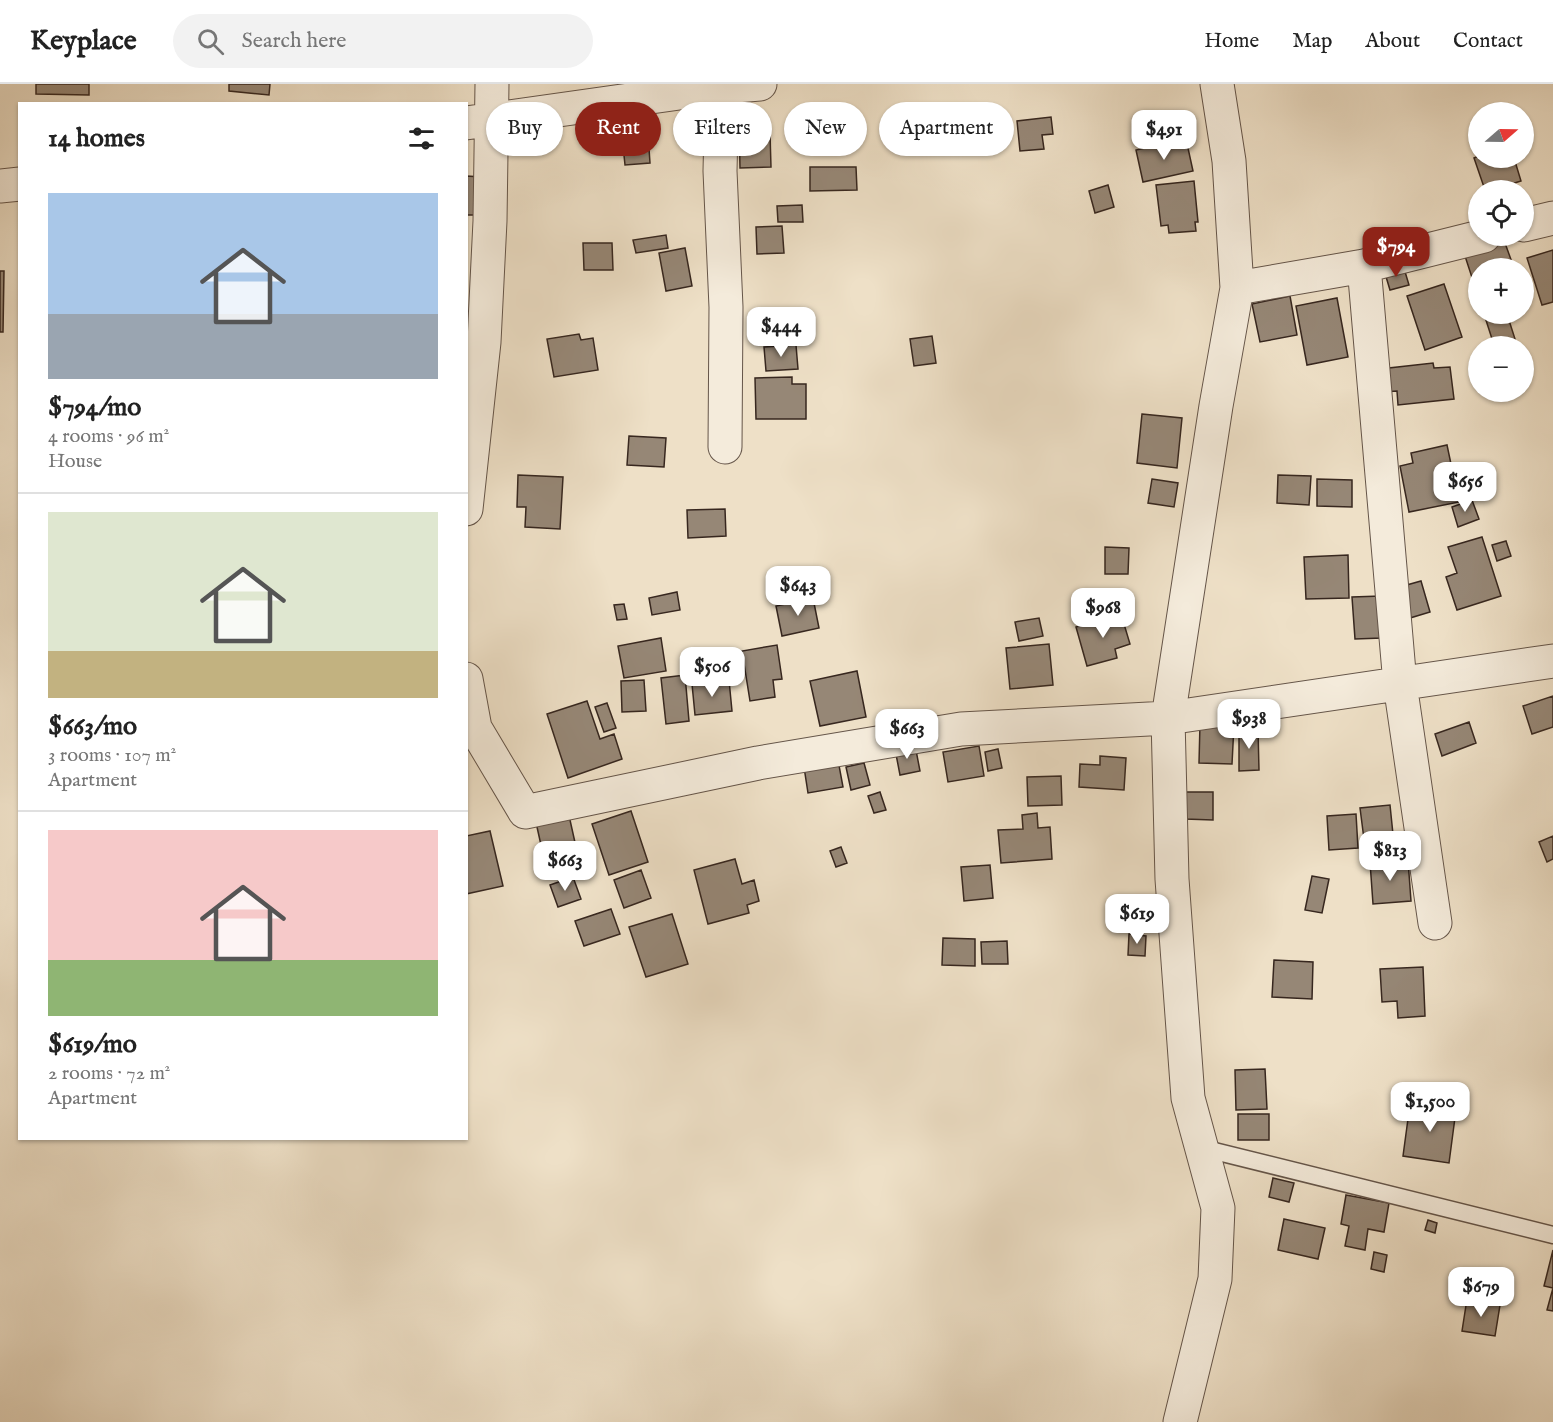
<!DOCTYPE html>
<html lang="en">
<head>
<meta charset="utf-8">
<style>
  body { margin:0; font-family:"IM FELL English",serif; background:#f2f2f2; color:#222; height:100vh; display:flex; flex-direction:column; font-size:22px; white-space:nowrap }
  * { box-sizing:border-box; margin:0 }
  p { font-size:20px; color:#767676 }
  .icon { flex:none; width:33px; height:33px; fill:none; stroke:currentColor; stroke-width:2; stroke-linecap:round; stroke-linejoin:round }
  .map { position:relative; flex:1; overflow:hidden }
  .side { position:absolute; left:18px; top:18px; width:450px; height:1038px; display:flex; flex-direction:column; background:#fff; border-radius:0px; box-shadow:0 2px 4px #0004 }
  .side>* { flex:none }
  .guide { position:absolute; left:486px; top:18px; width:570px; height:54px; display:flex; gap:12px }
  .needle { width:39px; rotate:70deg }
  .fabs { position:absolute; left:1468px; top:18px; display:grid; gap:12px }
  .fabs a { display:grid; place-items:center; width:66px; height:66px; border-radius:50%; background:#fff; box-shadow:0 2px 4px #0004; font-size:30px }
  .price { position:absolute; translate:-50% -51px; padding:0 14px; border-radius:12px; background:#fff; color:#222; font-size:20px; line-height:39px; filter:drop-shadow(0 2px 3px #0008) }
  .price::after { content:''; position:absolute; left:50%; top:36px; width:18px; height:14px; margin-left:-9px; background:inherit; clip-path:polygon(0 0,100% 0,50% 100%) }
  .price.current { background:#8f2418; color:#fff }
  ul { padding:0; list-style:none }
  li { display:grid; align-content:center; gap:12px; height:318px; padding:0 30px }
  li+li { border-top:2px solid #e0e0e0 }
  li span { display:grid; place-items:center; height:186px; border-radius:0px; color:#555 }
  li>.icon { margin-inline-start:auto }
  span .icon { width:108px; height:108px; fill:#fffc; stroke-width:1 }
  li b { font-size:26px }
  h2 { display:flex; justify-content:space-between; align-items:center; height:72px; padding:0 30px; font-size:26px }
  .pill { padding:0 21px; border-radius:27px; background:#fff; box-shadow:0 2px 4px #0004; font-size:21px; line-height:54px }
  .pill.current { background:#8f2418; color:#fff }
  header { display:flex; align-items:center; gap:36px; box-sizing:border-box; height:84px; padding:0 30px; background:#fff; border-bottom:2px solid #e0e0e0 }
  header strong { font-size:28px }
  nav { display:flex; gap:33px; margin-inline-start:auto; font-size:21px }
  .search { width:420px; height:54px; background:#f2f2f2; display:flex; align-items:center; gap:15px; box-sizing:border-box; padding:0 21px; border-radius:33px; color:#767676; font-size:22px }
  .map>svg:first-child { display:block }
  .building { fill:#968776; stroke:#37271f; stroke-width:1.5 }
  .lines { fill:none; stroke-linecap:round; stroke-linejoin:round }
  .lane-casing { stroke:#655549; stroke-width:19 }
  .street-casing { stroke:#655549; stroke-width:35 }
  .lane { stroke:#f4ebdb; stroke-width:16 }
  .street { stroke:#f4ebdb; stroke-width:33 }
</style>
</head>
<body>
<header>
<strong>Keyplace</strong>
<div class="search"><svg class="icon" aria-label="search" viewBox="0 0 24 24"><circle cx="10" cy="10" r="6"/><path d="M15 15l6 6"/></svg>Search here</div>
<nav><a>Home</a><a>Map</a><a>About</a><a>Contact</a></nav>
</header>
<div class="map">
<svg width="1553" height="1338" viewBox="0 0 1553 1338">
  <rect width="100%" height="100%" fill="#eee0c7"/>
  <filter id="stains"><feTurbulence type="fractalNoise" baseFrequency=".00333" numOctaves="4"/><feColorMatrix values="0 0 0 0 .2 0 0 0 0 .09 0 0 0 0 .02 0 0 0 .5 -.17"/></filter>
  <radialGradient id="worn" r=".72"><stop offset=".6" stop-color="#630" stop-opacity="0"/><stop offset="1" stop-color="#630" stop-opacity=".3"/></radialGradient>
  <path class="building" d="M36,0H89V11L36,10Z
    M229,0H270L269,11L229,7Z
    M714,12L716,28L692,31L690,15Z
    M797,25H810L809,41H797Z
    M702,33L704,54L682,57L680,36Z
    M1051,33L1053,50L1042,51L1044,65L1020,67L1017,37Z
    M761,36V49H770L771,83L740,84L739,37Z
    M648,50L650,79L625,81L622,52Z
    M1186,55L1193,87L1143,98L1136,66Z
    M1479,72L1514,74L1521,97L1492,106H1485L1474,74Z
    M810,83H856L857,106L810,107Z
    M466,92L482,93L481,131H466Z
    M1194,97L1198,138H1195L1196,147L1169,149L1168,141L1161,142L1156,101Z
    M1108,101L1114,123L1095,129L1089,107Z
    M802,121L803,138H778L777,122Z
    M782,142L784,169L757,170L756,143Z
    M666,151L668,164L636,169L633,156Z
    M583,159H612L613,186H584Z
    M1505,159L1514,184H1479V215L1465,172Z
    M685,164L692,202L666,207L659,169Z
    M1553,166V218L1542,221L1527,174Z
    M1403,181L1409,201L1390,206L1384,186Z
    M0,187H4L3,248H0Z
    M1444,200L1462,253L1425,266L1407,212Z
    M1290,212L1297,251L1260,258L1252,220Z
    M1337,214L1348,273L1307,281L1296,222Z
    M1484,230H1507L1515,255L1494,261Z
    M579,250L581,256L593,254L598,286L554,293L547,255Z
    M932,252L936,279L914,282L910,255Z
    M796,261L798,285L766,287L764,263Z
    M1433,279L1434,284L1450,283L1454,315L1398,321L1397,307L1383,308L1380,285Z
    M792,293V300H806V335H756L755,294Z
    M1142,330L1182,334L1177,384L1137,379Z
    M629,352L666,354L664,383L627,381Z
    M1447,361L1459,418L1409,428L1400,382L1413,379L1411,369Z
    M518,391L563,393L560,445L525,443L526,423H517Z
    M1278,391L1311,392L1309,421L1277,419Z
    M1152,395L1178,399L1174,423L1148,419Z
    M1317,395L1352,396V423L1317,422Z
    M1472,416L1479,435L1458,443L1452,423Z
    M725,425L726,452L688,454L687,426Z
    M1482,453L1501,512L1457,526L1446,493L1457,489L1448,463Z
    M1506,457L1511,472L1497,477L1492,461Z
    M1105,463L1129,464L1128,490H1105Z
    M1348,471L1349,514L1306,515L1304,473Z
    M1421,497L1430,528L1410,534L1396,504Z
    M677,508L680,526L652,531L649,514Z
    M1381,512L1382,554L1355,555L1352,513Z
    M813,514L819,544L782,552L776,522Z
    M624,520L627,535L617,536L614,521Z
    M1121,530L1130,560L1115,565L1117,574L1087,582L1076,543Z
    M1039,534L1043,552L1019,557L1015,538Z
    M661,554L666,587L624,594L618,562Z
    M1049,560L1053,601L1010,605L1006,564Z
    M777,561L782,595L773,596L775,613L750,617L742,567Z
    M857,587L866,633L820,642L810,597Z
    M685,591L689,637L666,640L661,594Z
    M644,596L646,627L622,628L621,597Z
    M729,596L732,627L695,631L692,600Z
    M1553,612V643L1532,650L1523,622Z
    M587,617L600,655L614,650L622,675L568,694L547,630Z
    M607,619L616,644L604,648L595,623Z
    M1469,638L1476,659L1442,672L1435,650Z
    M1200,640L1234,641L1232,680L1199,679Z
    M1239,645H1258L1259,686L1239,687Z
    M915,661L920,687L900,691L895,665Z
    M979,662L984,692L948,698L943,668Z
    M998,665L1002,684L988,687L985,668Z
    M1100,672L1126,674L1124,706L1079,703L1080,680L1100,681Z
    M838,676L843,703L808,709L804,683Z
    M864,679L870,701L851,706L846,683Z
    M1061,692L1062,721L1028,722L1027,693Z
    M880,708L886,726L874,729L868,712Z
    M1185,708H1213V736L1185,735Z
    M1390,721L1394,760L1365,763L1360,724Z
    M568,727L578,772L545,779L535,734Z
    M631,727L648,778L609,791L592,740Z
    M1037,729L1038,744L1050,743L1052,775L1001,779L998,746L1023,745L1022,731Z
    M1356,730L1358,764L1329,766L1327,732Z
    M490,747L503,802L466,810V752Z
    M1553,752V775L1547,778L1539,758Z
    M841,763L847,779L836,783L830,767Z
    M735,775L742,800L754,796L759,817L747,821L749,829L708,840L694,786Z
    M1408,776L1411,817L1373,820L1370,778Z
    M990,781L993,814L964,817L961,783Z
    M641,786L651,814L624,824L614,796Z
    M1312,792L1329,795L1322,829L1305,826Z
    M573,793L581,815L558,823L550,801Z
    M611,825L620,850L584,862L575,837Z
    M672,830L688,880L646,893L629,843Z
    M1129,850L1146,852L1145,872L1128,871Z
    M943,854L975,855V882L942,881Z
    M1007,857L1008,880H982L981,858Z
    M1274,876L1313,878L1312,915L1272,913Z
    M1423,883L1425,932L1398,934L1397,917L1382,918L1380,885Z
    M1265,985L1267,1025L1236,1026L1235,986Z
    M1410,1020L1456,1026L1449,1079L1403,1072Z
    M1238,1030H1269V1056H1238Z
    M1273,1094L1294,1099L1289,1118L1269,1113Z
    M1346,1111L1389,1119L1384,1148L1368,1145L1365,1166L1345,1162L1349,1142L1341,1140Z
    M1284,1135L1325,1144L1318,1175L1278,1166Z
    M1428,1136L1437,1139L1435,1149L1425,1146Z
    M1553,1166V1227L1547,1226L1553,1204L1544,1202Z
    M1374,1168L1387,1171L1384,1188L1371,1185Z
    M1467,1215L1500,1221L1495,1252L1462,1247Z"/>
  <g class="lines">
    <g class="lane-casing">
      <path id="lane" d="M1202,1064L1553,1151"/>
    </g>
    <g class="street-casing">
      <path id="street" d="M722,3L720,87L726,223L725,363
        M466,39L722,3L760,0
        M0,102L20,100
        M1524,141L1553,134
        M1364,182L1400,600L1435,839
        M1237,204L1364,182L1484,152
        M466,425L484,258L490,137L492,0
        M466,595L475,644L525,728L758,679L961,645L1168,634L1553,577
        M1180,1338L1215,1195L1218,1124L1188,1014L1172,795L1168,634L1216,322L1237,204L1229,77L1217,0"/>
    </g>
    <use href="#lane" class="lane"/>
    <use href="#street" class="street"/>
  </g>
  <rect width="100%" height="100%" filter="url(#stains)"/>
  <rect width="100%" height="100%" fill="url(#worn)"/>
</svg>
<div class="fabs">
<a><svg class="needle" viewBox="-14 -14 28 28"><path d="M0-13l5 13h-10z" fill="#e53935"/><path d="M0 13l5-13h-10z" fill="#767676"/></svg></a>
<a><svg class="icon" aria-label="locate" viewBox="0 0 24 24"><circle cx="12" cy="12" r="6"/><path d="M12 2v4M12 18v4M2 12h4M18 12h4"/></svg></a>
<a>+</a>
<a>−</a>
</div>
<b class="price" style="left:1164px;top:77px">$491</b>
<b class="price current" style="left:1396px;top:194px">$794</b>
<b class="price" style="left:781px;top:274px">$444</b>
<b class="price" style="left:1465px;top:429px">$656</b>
<b class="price" style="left:798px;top:533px">$643</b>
<b class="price" style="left:1103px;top:555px">$968</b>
<b class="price" style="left:712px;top:614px">$506</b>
<b class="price" style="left:1249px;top:666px">$938</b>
<b class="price" style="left:907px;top:676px">$663</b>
<b class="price" style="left:1390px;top:798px">$813</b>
<b class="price" style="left:565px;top:808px">$663</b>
<b class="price" style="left:1137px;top:861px">$619</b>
<b class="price" style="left:1430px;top:1049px">$1,500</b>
<b class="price" style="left:1481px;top:1234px">$679</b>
<div class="guide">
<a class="pill">Buy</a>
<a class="pill current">Rent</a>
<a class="pill">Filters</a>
<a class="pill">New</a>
<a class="pill">Apartment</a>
</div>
<section class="side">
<h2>14 homes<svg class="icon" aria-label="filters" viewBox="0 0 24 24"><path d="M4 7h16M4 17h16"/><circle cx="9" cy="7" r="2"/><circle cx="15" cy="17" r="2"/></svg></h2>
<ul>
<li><span style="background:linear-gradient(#a9c7e8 65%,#9aa5b1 0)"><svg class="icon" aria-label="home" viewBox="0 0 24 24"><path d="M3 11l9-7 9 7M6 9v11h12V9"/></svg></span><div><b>$794/mo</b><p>4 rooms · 96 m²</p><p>House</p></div></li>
<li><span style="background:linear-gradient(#dfe7d0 75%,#c2b280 0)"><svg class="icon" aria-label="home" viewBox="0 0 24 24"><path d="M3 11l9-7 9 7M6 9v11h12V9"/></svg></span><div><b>$663/mo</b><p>3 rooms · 107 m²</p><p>Apartment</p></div></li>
<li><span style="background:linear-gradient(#f6c9c9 70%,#8fb573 0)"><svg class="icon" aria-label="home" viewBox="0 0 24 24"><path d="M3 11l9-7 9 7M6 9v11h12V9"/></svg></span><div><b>$619/mo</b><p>2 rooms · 72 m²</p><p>Apartment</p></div></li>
</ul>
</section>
</div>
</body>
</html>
